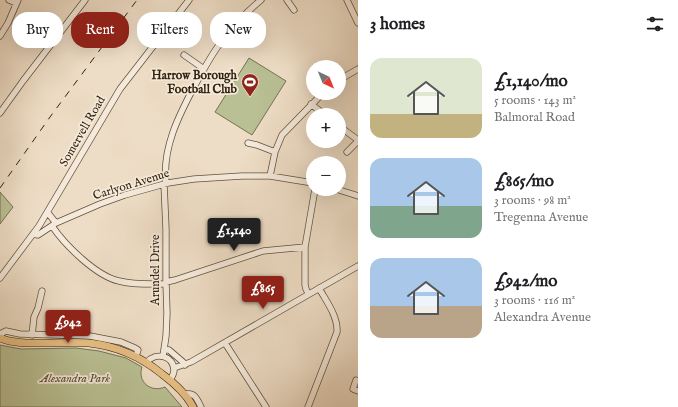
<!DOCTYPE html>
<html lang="en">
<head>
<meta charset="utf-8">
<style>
  body { margin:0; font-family:"IM FELL English",serif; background:#f2f2f2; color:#202124; height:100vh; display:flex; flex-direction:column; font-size:15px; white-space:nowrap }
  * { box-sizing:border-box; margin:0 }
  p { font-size:13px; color:#757577 }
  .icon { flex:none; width:22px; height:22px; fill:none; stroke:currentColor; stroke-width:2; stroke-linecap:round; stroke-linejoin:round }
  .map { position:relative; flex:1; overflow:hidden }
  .details { display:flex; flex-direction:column; background:#fff; width:320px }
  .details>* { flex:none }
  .guide { position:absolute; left:12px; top:12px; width:286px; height:36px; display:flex; gap:8px }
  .needle { width:26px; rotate:137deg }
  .fabs { position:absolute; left:306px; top:60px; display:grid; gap:8px }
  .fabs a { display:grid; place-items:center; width:40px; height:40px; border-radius:50%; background:#fff; box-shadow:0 4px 16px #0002; font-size:20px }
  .price { position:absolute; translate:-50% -34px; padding:0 9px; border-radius:4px; background:#8f2418; color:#fff; font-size:13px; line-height:26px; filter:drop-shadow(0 1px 2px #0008) }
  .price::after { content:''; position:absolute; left:50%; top:24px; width:12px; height:9px; margin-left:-6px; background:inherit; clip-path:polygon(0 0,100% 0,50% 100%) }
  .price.active { background:#222; color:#fff }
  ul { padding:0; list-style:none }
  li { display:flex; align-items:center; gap:12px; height:100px; padding:0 12px }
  li span { display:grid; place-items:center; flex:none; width:112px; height:80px; border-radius:12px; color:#555 }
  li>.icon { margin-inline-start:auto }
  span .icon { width:48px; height:48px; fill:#fffc; stroke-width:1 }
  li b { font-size:17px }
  h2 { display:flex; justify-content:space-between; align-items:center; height:48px; padding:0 12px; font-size:17px }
  .pill { padding:0 14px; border-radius:16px; background:#fff; box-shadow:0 4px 16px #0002; font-size:14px; line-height:36px }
  .pill.active { background:#8f2418; color:#fff }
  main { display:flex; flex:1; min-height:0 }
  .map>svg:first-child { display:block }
  .green { fill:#b9c094; stroke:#767252 }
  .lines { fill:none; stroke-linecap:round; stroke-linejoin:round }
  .minor-casing { stroke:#61523d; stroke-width:7 }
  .major-casing { stroke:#32230f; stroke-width:8 }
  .minor { stroke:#f4e9da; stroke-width:5.5 }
  .major { stroke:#e7be83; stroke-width:7 }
  .rail { stroke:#32230f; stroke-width:1; stroke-dasharray:7 7; stroke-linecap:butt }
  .labels { text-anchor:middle; stroke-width:3.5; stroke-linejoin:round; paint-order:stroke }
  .poi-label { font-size:12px; font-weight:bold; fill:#32230f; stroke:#f4e9da; text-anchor:end }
  .street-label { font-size:12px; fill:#32230f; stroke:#f4e9da }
  .park-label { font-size:12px; font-style:italic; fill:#544a30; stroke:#f4e9da }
</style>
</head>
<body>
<main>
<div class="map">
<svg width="358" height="407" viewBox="0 0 358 407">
  <rect width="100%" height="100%" fill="#eeddc6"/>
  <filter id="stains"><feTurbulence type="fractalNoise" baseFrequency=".005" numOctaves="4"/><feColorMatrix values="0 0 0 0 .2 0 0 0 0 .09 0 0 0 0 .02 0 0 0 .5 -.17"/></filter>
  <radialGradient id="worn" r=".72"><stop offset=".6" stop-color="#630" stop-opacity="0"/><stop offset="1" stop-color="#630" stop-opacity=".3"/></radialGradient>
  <path class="green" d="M249,58L286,81L252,135L215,112Z
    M0,192L13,207L0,224Z
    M0,345L21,349L76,348L99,351L126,358L142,367C137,382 151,393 165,387L182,407H0Z"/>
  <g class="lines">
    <g class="minor-casing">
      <path id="minor" d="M9,0L16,3
        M287,0L294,10
        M347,0L358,23
        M0,36L8,23L18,0
        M184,55L204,69
        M339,80L358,69
        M311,104L325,115
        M0,113L23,81L85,0
        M339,126L358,140
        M248,143L257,145L275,152
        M347,152L358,141
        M270,176L275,152L282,135L323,93
        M166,183C162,148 179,115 195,85C203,71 210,57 219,45C231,29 245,13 261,0
        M336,189L358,196
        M48,213L56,223
        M52,226C65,245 96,276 119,281C134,285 150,284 166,284
        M33,234L38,235L56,223L100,204L125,195L168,183L194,179L242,176H270L313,183
        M0,278L39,226L120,89L189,0
        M166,282L175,280L263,251L305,247
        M308,293L306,289L305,285V247L315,189
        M32,335L34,317L38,308L42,291
        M0,337L2,333L6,331L20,334L90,336L121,342L135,348L138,350L136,356
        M225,343L266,407
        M164,349L169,350L183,362L185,365
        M163,356L166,336L167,313L166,282V229L164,184
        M147,362C156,352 173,355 174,370C174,374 172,377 170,380
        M174,368L191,362L358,266
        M356,380L353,389L358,391
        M185,394C195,392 197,399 201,407
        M308,407L337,332C338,316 326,301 319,288"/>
    </g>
    <g class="major-casing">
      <path id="major" d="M0,338C14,344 31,343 46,343C60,343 75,342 89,343C117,346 140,356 162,374C174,383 186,393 193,407"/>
    </g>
    <use href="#minor" class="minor"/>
    <use href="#major" class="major"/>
    <path class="rail" d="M0,188L50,117L137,0"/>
  </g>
  <defs>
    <g id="stadium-pin" transform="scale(0.9)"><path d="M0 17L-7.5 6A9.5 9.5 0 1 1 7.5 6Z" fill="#8f2418" stroke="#f4e9da"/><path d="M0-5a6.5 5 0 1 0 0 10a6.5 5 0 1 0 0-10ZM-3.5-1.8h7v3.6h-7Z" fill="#fff"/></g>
  </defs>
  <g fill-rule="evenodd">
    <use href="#stadium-pin" x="250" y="82"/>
  </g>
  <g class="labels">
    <g class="poi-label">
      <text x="237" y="79">Harrow Borough<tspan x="237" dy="14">Football Club</tspan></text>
    </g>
    <g class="street-label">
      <text transform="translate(82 131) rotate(-60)" y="4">Somervell Road</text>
      <text transform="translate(131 184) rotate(-17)" y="4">Carlyon Avenue</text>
      <text transform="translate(155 270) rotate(-90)" y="4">Arundel Drive</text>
    </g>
    <g class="park-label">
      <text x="75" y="382">Alexandra Park</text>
    </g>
  </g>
  <rect width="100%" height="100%" filter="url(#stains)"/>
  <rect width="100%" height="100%" fill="url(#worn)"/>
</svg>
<div class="fabs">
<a><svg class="needle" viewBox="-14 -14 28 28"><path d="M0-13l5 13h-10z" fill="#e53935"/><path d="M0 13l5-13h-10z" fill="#757577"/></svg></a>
<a>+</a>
<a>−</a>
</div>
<b class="price active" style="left:234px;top:252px">£1,140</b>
<b class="price" style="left:263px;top:310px">£865</b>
<b class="price" style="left:68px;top:344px">£942</b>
<div class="guide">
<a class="pill">Buy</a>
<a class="pill active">Rent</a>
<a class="pill">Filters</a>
<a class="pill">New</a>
</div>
</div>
<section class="details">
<h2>3 homes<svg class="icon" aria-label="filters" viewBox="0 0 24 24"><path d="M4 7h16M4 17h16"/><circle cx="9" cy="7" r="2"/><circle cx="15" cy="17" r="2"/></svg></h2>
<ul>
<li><span style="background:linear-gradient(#dfe7d0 70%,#c2b280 0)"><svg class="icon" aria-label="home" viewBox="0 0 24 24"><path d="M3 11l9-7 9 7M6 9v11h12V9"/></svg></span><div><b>£1,140/mo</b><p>5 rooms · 143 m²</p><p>Balmoral Road</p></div></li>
<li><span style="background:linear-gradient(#a9c7e8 60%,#7fa58c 0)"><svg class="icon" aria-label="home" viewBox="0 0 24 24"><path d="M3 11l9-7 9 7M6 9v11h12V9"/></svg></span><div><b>£865/mo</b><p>3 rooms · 98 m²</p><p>Tregenna Avenue</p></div></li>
<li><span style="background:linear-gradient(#a9c7e8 60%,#b9a48a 0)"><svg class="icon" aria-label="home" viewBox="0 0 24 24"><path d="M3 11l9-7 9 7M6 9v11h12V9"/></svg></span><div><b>£942/mo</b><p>3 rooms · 116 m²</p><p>Alexandra Avenue</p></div></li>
</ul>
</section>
</main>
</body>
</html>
